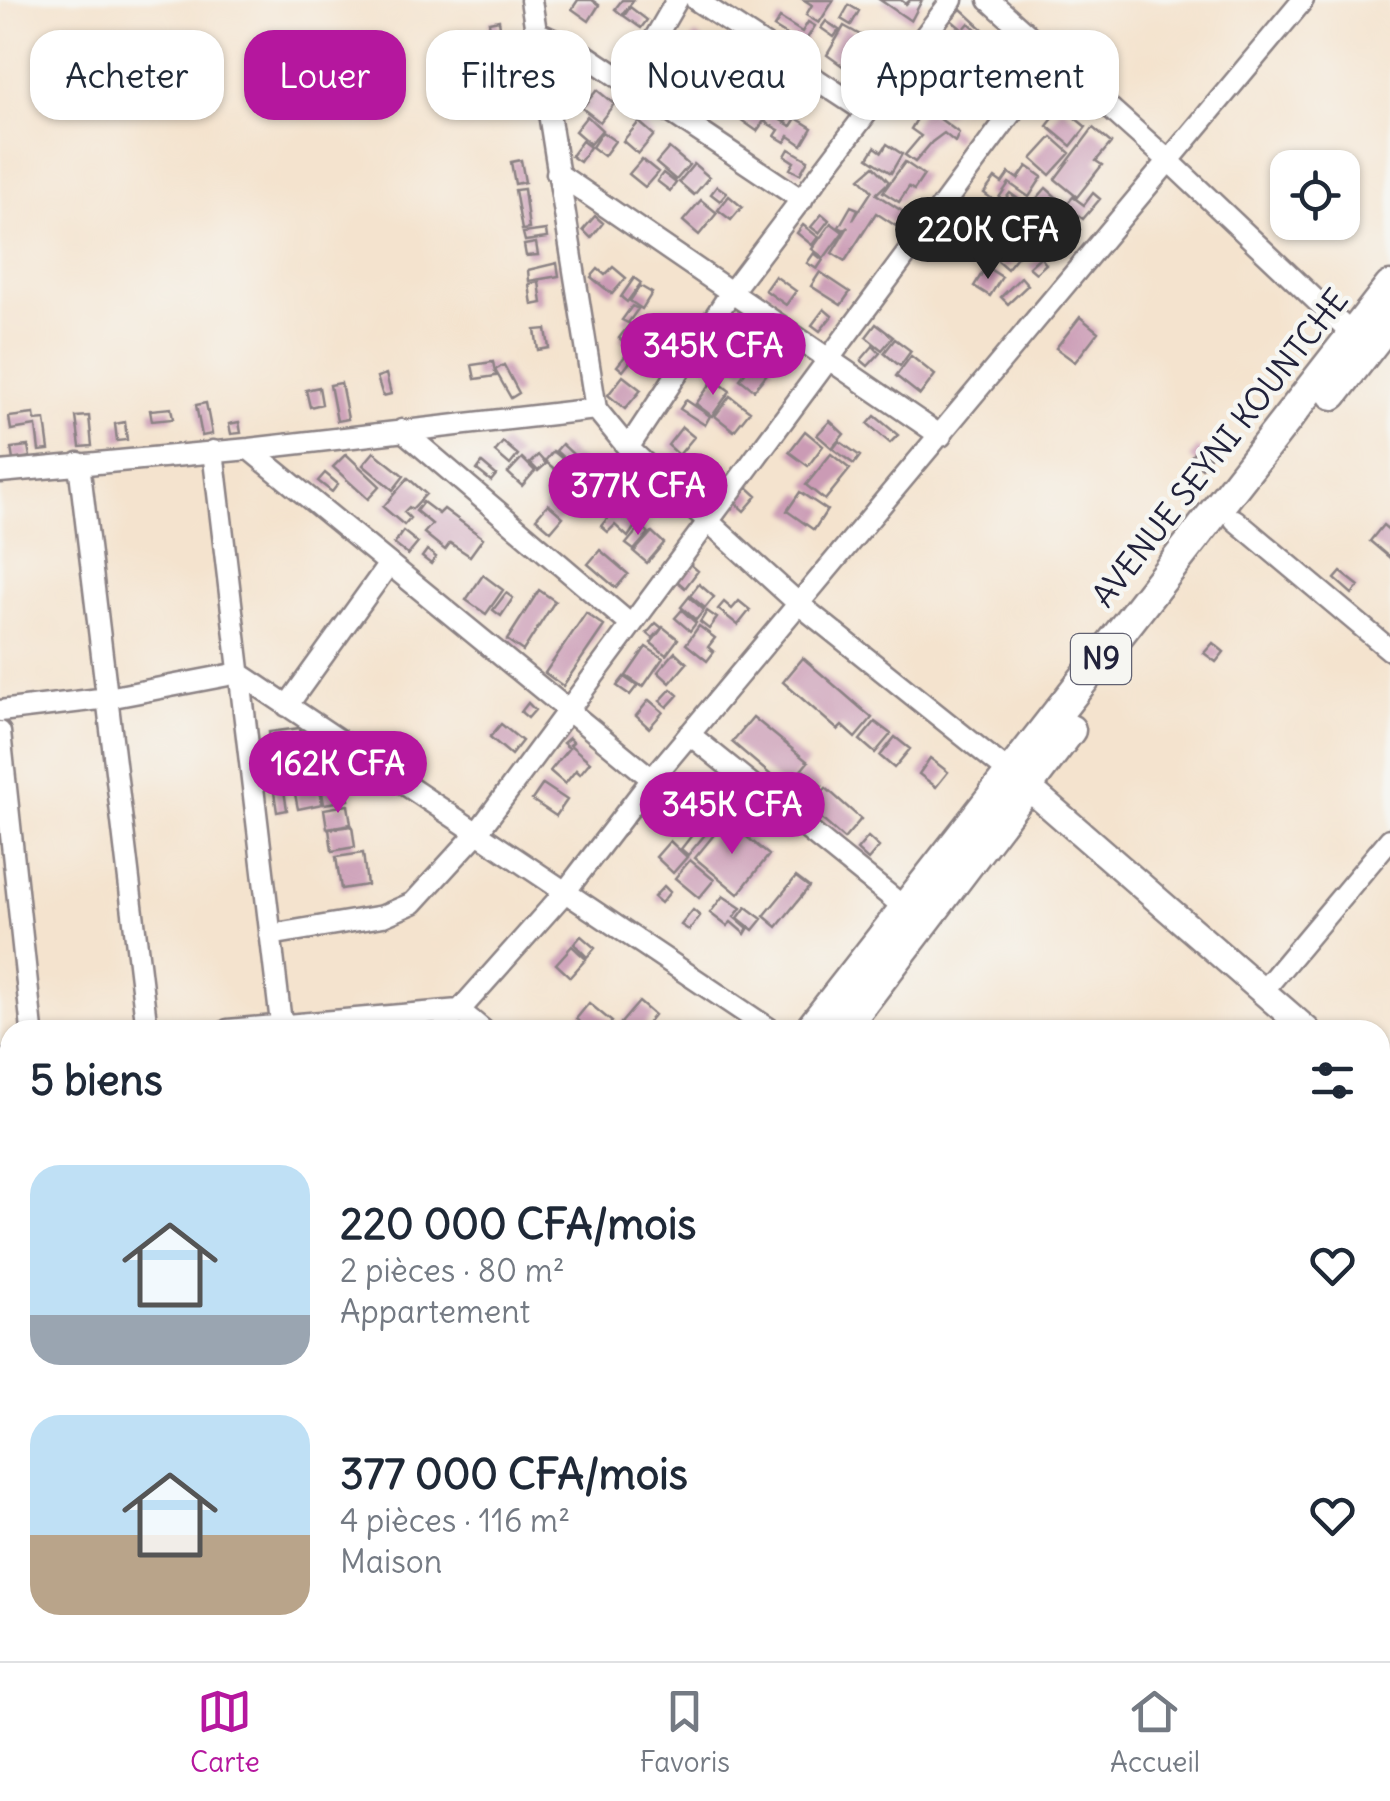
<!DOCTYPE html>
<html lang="fr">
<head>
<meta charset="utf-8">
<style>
  body { margin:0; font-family:Delius,sans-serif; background:#f6f6f7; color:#1f2937; height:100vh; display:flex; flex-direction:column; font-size:38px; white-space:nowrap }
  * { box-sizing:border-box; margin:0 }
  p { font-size:32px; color:#747a83 }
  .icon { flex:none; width:55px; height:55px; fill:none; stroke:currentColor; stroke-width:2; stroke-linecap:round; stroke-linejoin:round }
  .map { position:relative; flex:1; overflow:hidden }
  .details { position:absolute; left:0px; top:1020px; width:1390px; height:642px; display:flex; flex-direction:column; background:#fff; border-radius:30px 30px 0 0; box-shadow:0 2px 8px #0004 }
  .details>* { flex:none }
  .banner { position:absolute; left:30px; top:30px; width:1330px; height:90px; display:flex; gap:20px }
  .buttons { position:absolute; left:1270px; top:150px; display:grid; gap:20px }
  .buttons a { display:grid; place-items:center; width:90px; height:90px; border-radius:20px; background:#fff; box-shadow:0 2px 8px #0004; font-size:50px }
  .price { position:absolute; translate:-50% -85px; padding:0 22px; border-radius:35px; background:#b5179e; color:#fff; font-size:32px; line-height:65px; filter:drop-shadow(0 2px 5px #0008) }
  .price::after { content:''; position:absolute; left:50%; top:60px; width:30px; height:22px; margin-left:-15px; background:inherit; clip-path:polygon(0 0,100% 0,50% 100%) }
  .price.on { background:#222; color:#fff }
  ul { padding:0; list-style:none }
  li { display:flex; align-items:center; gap:30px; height:250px; padding:0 30px }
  li span { display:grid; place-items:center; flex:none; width:280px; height:200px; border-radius:30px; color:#555 }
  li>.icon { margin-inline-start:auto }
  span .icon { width:120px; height:120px; fill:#fffc; stroke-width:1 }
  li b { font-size:42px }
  h2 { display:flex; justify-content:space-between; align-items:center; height:120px; padding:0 30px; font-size:42px }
  .pill { padding:0 35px; border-radius:30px; background:#fff; box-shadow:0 2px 8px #0004; font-size:35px; line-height:90px }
  .pill.on { background:#b5179e; color:#fff }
  .tab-bar { display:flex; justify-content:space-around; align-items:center; height:140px; border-top:2px solid #e0e1e3; background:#fff; font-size:28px; color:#747a83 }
  .tab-bar a { display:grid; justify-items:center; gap:5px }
  .tab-bar .on { color:#b5179e }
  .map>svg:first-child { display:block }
  .building { fill:#cb9bb5 }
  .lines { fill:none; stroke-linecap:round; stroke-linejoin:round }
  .minor-casing { stroke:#8b8284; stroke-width:25 }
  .major-casing { stroke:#8b8284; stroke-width:30 }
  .highway-casing { stroke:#8b8284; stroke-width:35 }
  .minor { stroke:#fff; stroke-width:20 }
  .major { stroke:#fff; stroke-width:25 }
  .highway { stroke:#fff; stroke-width:30 }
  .labels { text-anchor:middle; stroke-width:9; stroke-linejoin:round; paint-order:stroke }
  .shield { fill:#f6f6f2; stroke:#626272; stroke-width:2.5 }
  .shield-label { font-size:30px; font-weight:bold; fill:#22223b }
  .street-label { font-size:32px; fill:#22223b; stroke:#f6f6f2 }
</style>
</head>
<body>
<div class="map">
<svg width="1390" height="1661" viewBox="0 0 1390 1661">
  <rect width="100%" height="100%" fill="#f6f6f2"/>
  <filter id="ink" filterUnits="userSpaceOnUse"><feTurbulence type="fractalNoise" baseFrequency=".01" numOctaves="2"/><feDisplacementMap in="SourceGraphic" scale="20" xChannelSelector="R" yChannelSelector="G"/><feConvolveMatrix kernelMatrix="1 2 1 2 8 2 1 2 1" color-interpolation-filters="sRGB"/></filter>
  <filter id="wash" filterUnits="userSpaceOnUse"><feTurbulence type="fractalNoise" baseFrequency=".0048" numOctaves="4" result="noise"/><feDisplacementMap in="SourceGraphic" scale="40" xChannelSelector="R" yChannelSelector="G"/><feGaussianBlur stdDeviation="2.25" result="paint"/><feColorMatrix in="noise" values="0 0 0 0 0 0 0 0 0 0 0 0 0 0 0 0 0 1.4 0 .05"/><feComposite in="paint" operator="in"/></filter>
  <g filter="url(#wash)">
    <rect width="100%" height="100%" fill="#f4e3ce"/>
    <g id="blocks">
      <path class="building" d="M578,0H592L599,5L589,21L572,9Z
        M622,0H634L622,15L615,9Z
        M804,0H834L819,23L806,15L812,5Z
        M880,0H901L906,4L910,0H922L911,21Z
        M849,5L859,11L851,25L841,19Z
        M630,7L647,20L641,28L624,16Z
        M961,9L996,41L993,44L969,23L963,30L951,20Z
        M780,18L802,32L808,22L815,26L803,45L774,27Z
        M499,20L502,42L492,44L489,22Z
        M826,21L839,30L834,37L821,28Z
        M844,26L862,36L844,67L827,55Z
        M695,35L715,48L705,65L684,53Z
        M667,45L684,55L678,66L661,56Z
        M732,52L758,73L746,93L718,75Z
        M713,58L720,64L713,72L706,67Z
        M940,62L962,76L957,88L972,101L963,110L956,103L945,116L938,110L950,96L933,86L939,75L934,72Z
        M530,75L532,87L508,91L506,79Z
        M726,88L744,99L733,117L715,106Z
        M752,88L772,102L767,111L746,97Z
        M597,90L614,104L600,122L582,108Z
        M791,97L799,102L787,121L779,116Z
        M535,98L537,109L526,111L524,100Z
        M747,102L768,115L757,131L737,117Z
        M924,107L959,133L955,142L944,133L932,142L915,162L905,155L921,136L911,129Z
        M1062,107L1086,127L1071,146L1047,126Z
        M770,114L791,126L796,118L812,128L802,145L789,136L785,142L775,136L779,130L765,122Z
        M587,116L602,130L590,144L575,131Z
        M639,122L654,135L638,154L623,141Z
        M1093,128L1111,143L1096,161L1102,165L1077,197L1055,179Z
        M602,132L615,141L604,156L592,147Z
        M1052,137L1070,153L1050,175L1032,159Z
        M582,141L590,147L580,162L571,156Z
        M887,144L902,154L891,173L868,158L875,147L882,152Z
        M669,148L689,165L676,180L656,163Z
        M789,149L808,160L800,174L790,169L794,162L785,156Z
        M642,159L658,172L645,187L629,174Z
        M521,160L525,182L515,184L511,162Z
        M905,162L924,175L914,190L909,187L899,202L883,192Z
        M694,164L709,177L694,195L679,182Z
        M874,166L889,182L876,194L905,213L896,226L876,213L845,261L832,253L848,227L844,230L839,227L851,206L858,209L853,220L872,191L860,178Z
        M1027,166L1042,177L1029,197L1009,183L996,202L984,193L995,178L1002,183L1009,173L1018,179Z
        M663,173L676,183L670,191L657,181Z
        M717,186L727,193L720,201L711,194Z
        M1046,188L1064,204L1049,221L1031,205Z
        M524,189L529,229L522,230L515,190Z
        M1010,193L1030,208L1009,235L983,214L993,202L999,207Z
        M1093,193L1100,199L1083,219L1066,205L1073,197L1084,205Z
        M729,196L742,207L731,220L718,210Z
        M701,200L717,213L699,235L683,221Z
        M822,214L829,220L819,233L811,227Z
        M595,216L603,223L591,238L583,230Z
        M831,223L843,232L824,258L812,249Z
        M981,223L997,235L980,258L964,246Z
        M950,224L964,236L959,242L945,230Z
        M803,225L818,237L812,245L797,233Z
        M546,230L547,238L525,241L523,233Z
        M1005,238L1021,252L1007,269L991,255Z
        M536,243L538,255L526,256L524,245Z
        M814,253L823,260L817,269L807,263Z
        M1040,257L1046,264L1036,273L1029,267Z
        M557,263L559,276L529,281L528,270Z
        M613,267L626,278L612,294L591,277L598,269L605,275Z
        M986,267L1002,277L990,296L974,286Z
        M820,272L850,292L841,305L811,286Z
        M775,276L796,291L786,305L765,290Z
        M1021,277L1028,285L1008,304L1001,297Z
        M634,278L641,283L627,302L621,297Z
        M539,282L542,303L532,305L529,284Z
        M640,286L652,293L642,309L630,301Z
        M632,306L638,309L628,323L622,320Z
        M824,309L832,316L820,331L812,325Z
        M1080,317L1098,332L1075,362L1056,348Z
        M655,320L667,330L662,337L650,327Z
        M630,324L645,336L649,331L656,336L643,355L635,350L641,341L634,350L619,338Z
        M876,324L893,337L882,350L866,337Z
        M546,329L549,348L538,350L535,330Z
        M660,337L673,347L658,366L645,355Z
        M726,339L754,358L744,373L716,354Z
        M895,339L911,351L900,366L884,353Z
        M873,346L880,353L868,366L861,360Z
        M631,349L636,354L623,371L617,366Z
        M760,354L774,365L754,390L740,379Z
        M911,356L935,375L920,395L896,376Z
        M493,362L496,376L475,379L472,365Z
        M504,365L519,393L511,398L495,370Z
        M386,374L391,394L383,396L377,377Z
        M623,376L641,390L625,409L608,395Z
        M714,379L730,391L712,416L696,404Z
        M341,383L348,419L337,421L330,385Z
        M319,387L322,404L310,407L306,390Z
        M730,396L750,411L734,431L715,416Z
        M686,400L710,416L705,425L680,409Z
        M206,403L212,434L202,436L196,405Z
        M171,408L173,419L152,421L150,410Z
        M34,414L35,421L45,420L49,450L39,451L36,426L11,430L9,417Z
        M89,416L92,446L80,447L76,417Z
        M875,416L898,435L890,443L868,424Z
        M830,421L844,434L832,448L817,435Z
        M125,422L127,440L117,441L115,424Z
        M239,422L241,433L231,434L229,424Z
        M682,427L694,437L679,455L668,445Z
        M805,431L823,446L808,466L789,452Z
        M839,441L860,456L854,464L833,449Z
        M503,442L518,455L510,465L495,452Z
        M562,444L574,455L568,462L556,451Z
        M28,446L30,457L13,460L11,448Z
        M1198,447L1210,457L1202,468L1190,458Z
        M553,451L569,464L575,456L593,472L578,489L545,461Z
        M374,452L404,476L393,490L363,465Z
        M346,454L380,486L368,499L333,467Z
        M831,454L850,469L825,500L806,485Z
        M538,455L546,464L538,471L530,463Z
        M522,458L535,471L522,486L508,473Z
        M482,463L496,475L491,481L477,470Z
        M325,473L338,484L332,492L318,481Z
        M408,478L426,494L412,509L409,507L404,512L410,518L404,525L383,507Z
        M747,487L757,496L744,511L734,502Z
        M800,492L827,510L814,530L787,511Z
        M423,502L439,514L444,509L483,538L470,556L450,543L445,550L424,533L432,524L416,511Z
        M548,504L563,517L551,531L536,518Z
        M618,506L628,515L635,507L643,514L628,537L615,525L608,532L601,526Z
        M1383,525L1390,531V558L1370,541Z
        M641,526L649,533L634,550L626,544Z
        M403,531L418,543L408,555L394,544Z
        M652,532L664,543L647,563L634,552Z
        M427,550L436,557L431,564L422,557Z
        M600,550L628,574L616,588L588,564Z
        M690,564L698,571L685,588L677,581Z
        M1341,572L1359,586L1352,594L1335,579Z
        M483,575L503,590L486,614L466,600Z
        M699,584L714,597L705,608L690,596Z
        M539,590L555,601L523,651L507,640Z
        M506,593L513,598L501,616L493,610Z
        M689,597L704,610L696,620L681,607Z
        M739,601L750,610L738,625L718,609L724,602L732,609Z
        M682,610L696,623L690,631L675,618Z
        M707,611L717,618L709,629L700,622Z
        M586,613L604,626L563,686L545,673Z
        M656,623L662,628L653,638L647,633Z
        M699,626L715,638L708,647L714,652L707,661L686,644Z
        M663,627L678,639L666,655L651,643Z
        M1213,643L1224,652L1216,662L1204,653Z
        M646,647L663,658L643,687L626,676Z
        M675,652L687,663L670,683L658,672Z
        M803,658L872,718L855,738L842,726L838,730L783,682Z
        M624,677L637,686L630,695L617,686Z
        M671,689L678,695L667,707L660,701Z
        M649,700L663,712L649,728L636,716Z
        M528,703L535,710L528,718L521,712Z
        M753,717L808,762L786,788L732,742Z
        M875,722L891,734L875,753L860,740Z
        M501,724L522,741L511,755L490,737Z
        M300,728L301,737L270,741L269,732Z
        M895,737L910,749L894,768L880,756Z
        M569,738L573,742L570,745L590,762L580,774L576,770L565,784L550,771L569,748L563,743Z
        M316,753L321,785L300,788L295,756Z
        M279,758L287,810L277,812L269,759Z
        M930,758L948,772L936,787L919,774Z
        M804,771L822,786L806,805L788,789Z
        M346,782L349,800L324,804L321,786Z
        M543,784L567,800L556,816L532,800Z
        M826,788L861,819L844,839L809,808Z
        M320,789L322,804L298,809L295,794Z
        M348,805L351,824L327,828L324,809Z
        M726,820L769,855L738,894L695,858Z
        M700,825L708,831L688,855L681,849Z
        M352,826L355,847L332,851L329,829Z
        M868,837L879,847L868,860L857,850Z
        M670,841L687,857L673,873L656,857Z
        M363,853L367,885L341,889L336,857Z
        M690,860L714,880L699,898L675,878Z
        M796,877L809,887L777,927L764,916Z
        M664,886L670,892L661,903L654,897Z
        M723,896L741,908L734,917L748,929L745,934L731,922L727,926L710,913Z
        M746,907L762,919L753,930L738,918Z
        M693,910L700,916L689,930L681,925Z
        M581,936L595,948L587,957L574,944Z
        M572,946L586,959L570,977L556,964Z
        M639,1002L654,1015L642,1030H630L621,1023Z
        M589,1003L612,1022L605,1030H588L576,1019Z
        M1390,1257V1396L1380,1399V1259Z"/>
    </g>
  </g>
  <g filter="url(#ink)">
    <use href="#blocks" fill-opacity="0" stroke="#8b8284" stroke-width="2.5"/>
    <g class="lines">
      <g class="minor-casing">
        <path id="minor" d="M531,0L596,409L628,448L800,605L1010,773
          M696,0L866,112
          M989,0L1169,161L1359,341
          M534,31L587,56L802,200
          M629,83L677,0
          M557,173L941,436
          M402,430L631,625
          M628,448L732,291L952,0
          M249,449L652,779
          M213,451L281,1023
          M79,463L147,1030
          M0,472L249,449L596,409
          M1235,520L1390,650
          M287,706L389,564
          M0,711L108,698L239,673L771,1030
          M0,732L32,1030
          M689,734L905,908
          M270,935L383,916L413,903L477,833L1052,58
          M1262,992L1390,839
          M228,1030L459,1010L483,1030
          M442,1030L565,892L652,779L1303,0
          M0,1061L10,1059
          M0,1085L10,1094
          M0,1268L10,1276
          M0,1635L10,1612
          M245,1652L256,1661
          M283,1661L289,1652
          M826,1661L832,1652"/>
      </g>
      <g class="major-casing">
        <path id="major" d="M1014,775L1307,1030
          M1380,1091L1390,1100
          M994,1652L1004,1661"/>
      </g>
      <g class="highway-casing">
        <path id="highway" d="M1333,394L1390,321
          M810,1030L1390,287
          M842,1030L1070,730
          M333,1661L340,1652"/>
      </g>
      <use href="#minor" class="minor"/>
      <use href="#major" class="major"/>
      <use href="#highway" class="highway"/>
    </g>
  </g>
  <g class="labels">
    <rect class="shield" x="1071" y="634" width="60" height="50" rx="8"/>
    <g class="shield-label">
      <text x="1101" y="669">N9</text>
    </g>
    <g class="street-label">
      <text transform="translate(1220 448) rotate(-52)" y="11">AVENUE SEYNI KOUNTCHE</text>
    </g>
  </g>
</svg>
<div class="buttons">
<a><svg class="icon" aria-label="locate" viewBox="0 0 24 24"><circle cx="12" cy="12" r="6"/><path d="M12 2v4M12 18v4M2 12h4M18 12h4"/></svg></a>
</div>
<b class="price on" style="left:988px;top:282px">220K CFA</b>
<b class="price" style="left:713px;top:398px">345K CFA</b>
<b class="price" style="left:638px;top:538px">377K CFA</b>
<b class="price" style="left:338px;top:816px">162K CFA</b>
<b class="price" style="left:732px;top:857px">345K CFA</b>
<div class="banner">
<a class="pill">Acheter</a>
<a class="pill on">Louer</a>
<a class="pill">Filtres</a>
<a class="pill">Nouveau</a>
<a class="pill">Appartement</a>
</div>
<section class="details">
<h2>5 biens<svg class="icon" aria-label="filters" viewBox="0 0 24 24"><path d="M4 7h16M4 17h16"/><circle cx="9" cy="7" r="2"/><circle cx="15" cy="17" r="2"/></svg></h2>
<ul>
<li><span style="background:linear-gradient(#bfe0f5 75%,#9aa5b1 0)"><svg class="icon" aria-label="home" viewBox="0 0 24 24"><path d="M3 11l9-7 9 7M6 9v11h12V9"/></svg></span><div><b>220 000 CFA/mois</b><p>2 pièces · 80 m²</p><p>Appartement</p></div><svg class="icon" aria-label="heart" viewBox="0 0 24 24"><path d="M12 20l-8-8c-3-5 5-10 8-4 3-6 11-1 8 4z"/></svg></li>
<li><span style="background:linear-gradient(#bfe0f5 60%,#b9a48a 0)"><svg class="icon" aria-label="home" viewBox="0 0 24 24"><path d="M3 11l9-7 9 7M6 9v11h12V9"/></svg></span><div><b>377 000 CFA/mois</b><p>4 pièces · 116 m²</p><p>Maison</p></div><svg class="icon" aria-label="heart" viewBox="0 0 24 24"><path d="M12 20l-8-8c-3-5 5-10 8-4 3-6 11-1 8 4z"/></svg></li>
</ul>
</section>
</div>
<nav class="tab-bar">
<a class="on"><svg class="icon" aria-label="map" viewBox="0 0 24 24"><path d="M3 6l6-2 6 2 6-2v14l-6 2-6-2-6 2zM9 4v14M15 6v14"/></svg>Carte</a>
<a><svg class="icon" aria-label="saved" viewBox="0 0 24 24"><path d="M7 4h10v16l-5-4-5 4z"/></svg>Favoris</a>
<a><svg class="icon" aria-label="home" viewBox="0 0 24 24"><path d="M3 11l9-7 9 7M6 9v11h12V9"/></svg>Accueil</a>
</nav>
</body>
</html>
